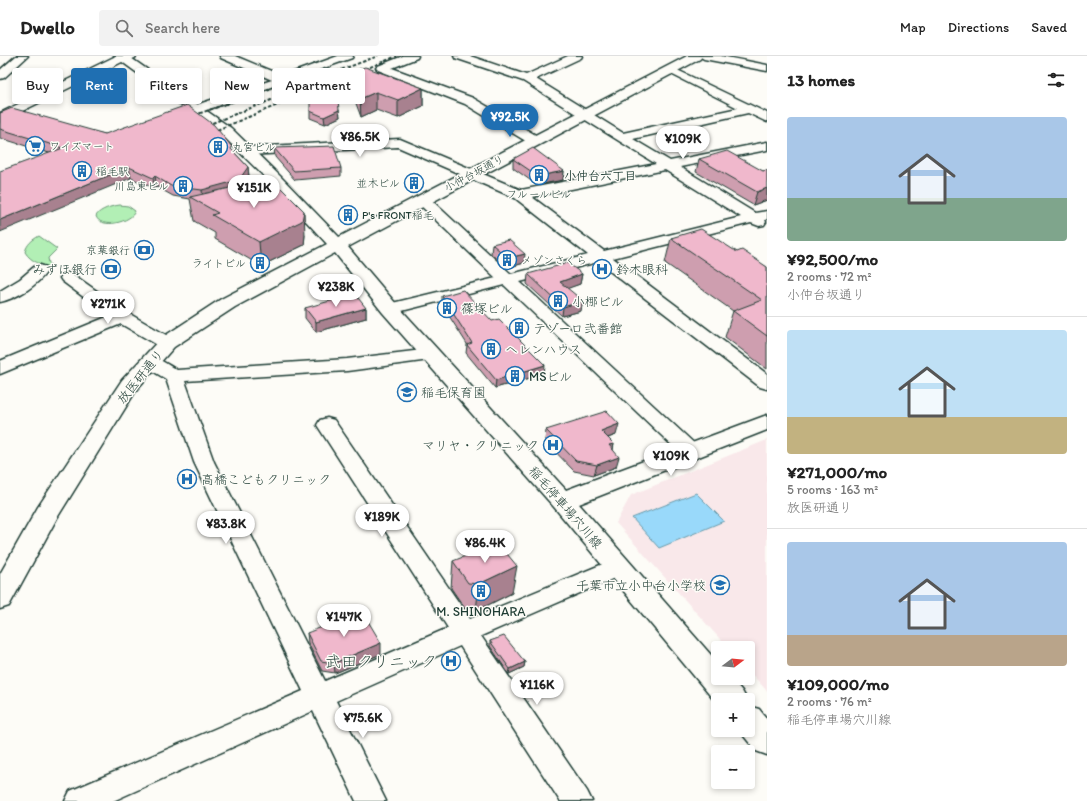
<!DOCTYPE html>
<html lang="en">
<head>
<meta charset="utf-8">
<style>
  body { margin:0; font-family:Itim,"Klee One",sans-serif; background:#f2f2f2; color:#222; height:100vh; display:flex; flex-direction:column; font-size:15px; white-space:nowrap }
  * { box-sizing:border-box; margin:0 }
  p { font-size:13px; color:#767676 }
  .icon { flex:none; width:22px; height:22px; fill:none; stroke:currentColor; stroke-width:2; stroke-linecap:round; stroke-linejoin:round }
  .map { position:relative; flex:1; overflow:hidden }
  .sheet { display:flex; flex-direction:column; background:#fff; width:320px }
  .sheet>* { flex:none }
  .top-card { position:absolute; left:12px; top:12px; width:380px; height:36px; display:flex; gap:8px }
  .needle { width:26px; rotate:74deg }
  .fabs { position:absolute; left:711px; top:585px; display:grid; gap:8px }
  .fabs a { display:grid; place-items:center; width:44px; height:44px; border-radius:4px; background:#fff; box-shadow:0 2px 6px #0003; font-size:20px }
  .price { position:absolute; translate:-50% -34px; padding:0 9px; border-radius:14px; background:#fff; color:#222; font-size:13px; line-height:26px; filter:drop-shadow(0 1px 2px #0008) }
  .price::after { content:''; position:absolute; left:50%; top:24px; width:12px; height:9px; margin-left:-6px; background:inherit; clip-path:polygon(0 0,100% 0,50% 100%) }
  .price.on { background:#1f6fb2; color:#fff }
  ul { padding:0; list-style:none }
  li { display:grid; align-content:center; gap:8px; height:212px; padding:0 20px }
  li+li { border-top:1px solid #e0e0e0 }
  li span { display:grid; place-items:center; height:124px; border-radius:4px; color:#555 }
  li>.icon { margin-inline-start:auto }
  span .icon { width:72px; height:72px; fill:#fffc; stroke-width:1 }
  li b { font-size:17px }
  h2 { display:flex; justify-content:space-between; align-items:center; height:48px; padding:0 20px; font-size:17px }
  .tag { padding:0 14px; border-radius:4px; background:#fff; box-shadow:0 2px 6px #0003; font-size:14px; line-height:36px }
  .tag.on { background:#1f6fb2; color:#fff }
  header { display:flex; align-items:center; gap:24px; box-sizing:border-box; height:56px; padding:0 20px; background:#fff; border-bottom:1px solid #e0e0e0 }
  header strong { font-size:19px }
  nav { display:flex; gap:22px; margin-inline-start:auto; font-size:14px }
  .search { width:280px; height:36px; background:#f2f2f2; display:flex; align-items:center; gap:10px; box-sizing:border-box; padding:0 14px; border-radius:4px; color:#767676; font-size:15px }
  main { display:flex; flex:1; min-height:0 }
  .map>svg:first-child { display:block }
  .built { fill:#f9e8ea }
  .green { fill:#b2efb5; stroke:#689674 }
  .water { fill:#99d9fa; stroke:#689bab }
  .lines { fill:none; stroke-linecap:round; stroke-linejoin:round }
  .street-casing { stroke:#1f3d34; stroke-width:3 }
  .secondary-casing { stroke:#1f3d34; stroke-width:3 }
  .street { fill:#fdfcf7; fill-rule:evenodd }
  .secondary { fill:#fdfcf7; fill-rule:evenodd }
  .rail { stroke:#1f3d34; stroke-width:2; stroke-dasharray:3.5 2; stroke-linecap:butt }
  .wall { fill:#ce9eaf; stroke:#1f3d34 }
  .shaded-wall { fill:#a8818f; stroke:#1f3d34 }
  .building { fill:#f0b8cc; stroke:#1f3d34 }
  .labels { text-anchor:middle; stroke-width:3; stroke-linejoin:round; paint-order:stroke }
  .far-poi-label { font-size:11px; fill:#1f3d34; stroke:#fdfcf7; text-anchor:start }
  .far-street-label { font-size:11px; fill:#1f3d34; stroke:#fdfcf7 }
  .far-neighbourhood-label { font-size:12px; font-weight:bold; fill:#1f3d34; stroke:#fdfcf7 }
  .poi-label { font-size:13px; fill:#1f3d34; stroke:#fdfcf7; text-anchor:start }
  .street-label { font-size:13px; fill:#1f3d34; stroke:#fdfcf7 }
  .near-poi-label { font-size:16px; fill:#1f3d34; stroke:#fdfcf7; text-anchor:end }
</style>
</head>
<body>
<header>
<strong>Dwello</strong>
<div class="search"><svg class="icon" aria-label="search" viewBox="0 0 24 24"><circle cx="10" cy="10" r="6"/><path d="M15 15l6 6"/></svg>Search here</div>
<nav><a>Map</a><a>Directions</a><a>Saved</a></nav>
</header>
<main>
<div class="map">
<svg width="767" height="745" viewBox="0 0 767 745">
  <rect width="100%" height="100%" fill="#fdfcf7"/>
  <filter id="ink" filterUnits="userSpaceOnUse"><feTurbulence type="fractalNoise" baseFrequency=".025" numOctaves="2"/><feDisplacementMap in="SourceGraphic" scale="8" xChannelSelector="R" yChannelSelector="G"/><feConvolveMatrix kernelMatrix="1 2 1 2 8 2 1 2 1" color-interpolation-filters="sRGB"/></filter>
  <g filter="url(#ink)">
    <path class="built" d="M767,384V635L748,614V592H728L616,467L631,439Z"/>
    <path class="green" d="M120,149L128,150L135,155C132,166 100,174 96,160C100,153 112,150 120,149Z
      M39,180L57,193L48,202L49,207L53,211L51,212C41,208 31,206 25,196C27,188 32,184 39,180Z"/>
    <path class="water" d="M696,437L724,465L659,492L632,462Z"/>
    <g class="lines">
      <g class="street-casing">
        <path id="street" d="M16,0H28L4,22L0,23V14Z
          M116,0H136L135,2L124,5L0,66V57Z
          M220,0H235L283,20L338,0H353L352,2L201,56H193L191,53L193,50L272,24L221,2Z
          M403,0H418L417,2L392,12L473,42L539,81L540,84L539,87H529L465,48L378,14L376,12L378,10Z
          M454,0H470L526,19L568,0H582L581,2L536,23L623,77L738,52L667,16L665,14L667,12L671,11L767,57V66L748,57L633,83L670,105L767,86V94L680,111L755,157L767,155V163L765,164L766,166L764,169L759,170L751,167L613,202L767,318V333L760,331L598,206L520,226L697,390L700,395L697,400L690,402L683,400L504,229L390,258L384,257L381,253L384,249L496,222L418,147L416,144L418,141L423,140L428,141L511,218L588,199L515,142L398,91L248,99L243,98L241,95L243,92L248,91L400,83L521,134L656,108L523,25L455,2ZM665,114L741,161L604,195L532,141Z
          M699,0H721L767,9V15L704,3Z
          M40,209L46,211L48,214C38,229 18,242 0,246V235L20,223L34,211Z
          M68,217L74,219L128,257L173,283L176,287L173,291L167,292L161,291L121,268L0,318V305L109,260L62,225L60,222L62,219Z
          M431,293L437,295L440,299L437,303L347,315L185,325L214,406L325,625L448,572L317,369L320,364L327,362L334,364L470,563L610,505L618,502L626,505L630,511L626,517L481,580L587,735L592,745H560L460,590L336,645L386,745H356L313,655L113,745H65L70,735L303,635L194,406L166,323L144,310L141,306L144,302C156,299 166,308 177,314L347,303Z"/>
      </g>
      <g class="secondary-casing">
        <path id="secondary" d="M114,0H128L231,72L280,120L339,181L687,0H702L700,3L348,191L397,249L566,434L767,359V374L579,448L718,607V622H731L742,635L747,644H718V649L554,451L383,257L335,197L235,251L174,291L137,333L57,462L9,550L0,553V518L38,451L122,324L160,283L221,243L327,188L270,126L221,78Z
          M748,650L759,653L767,663V699L756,695L739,674H748Z"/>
      </g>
      <use href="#street" class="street"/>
      <use href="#secondary" class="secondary"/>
      <path class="rail" d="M290,33L378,0
        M189,61L324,14
        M202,71L297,34
        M207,78L397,0"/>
    </g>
    <path class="wall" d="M351,16L423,32V50L398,62L376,54L361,61L351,34Z
      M339,54L340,61L325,68L310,62V55Z
      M0,57L105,78L232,94L248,111L249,121L244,129L305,179L304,189L261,210L215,183V177L194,165L190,143L173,140L157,131L154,132L131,122L0,82Z
      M274,92L341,112V120L295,124L275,101Z
      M513,103L564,115L563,124L537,129L513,112Z
      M699,103L763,115L767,114V144L753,149L696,116Z
      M671,182L737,196L767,211V313L725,281L733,255L665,207Z
      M492,188L524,207L507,212L491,198Z
      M528,218H582L580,228L567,232L581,255L562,260L527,228Z
      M442,240L492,265L544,318L495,332L466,297L467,289V288L442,249Z
      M305,252H366V262L316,276L305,262Z
      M546,374L616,379L608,382L614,388L613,394L616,411L594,419L574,415L545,385Z
      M453,505L512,537L476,555L466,554L451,532Z
      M307,577L381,598L335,617L322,615L308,587Z
      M490,585L525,606L524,611L509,618L490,590Z"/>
    <path class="shaded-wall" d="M423,32V50L398,62V44Z
      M376,36V54L361,61L360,43Z
      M339,54L340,61L325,68L324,61Z
      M129,111L131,122L0,176V164Z
      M248,111L249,121L240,135L203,144L202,134Z
      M564,115L563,124L537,129L538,120Z
      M155,120L157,131L154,132L153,122Z
      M767,132V144L753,149L757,136Z
      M304,155L305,179L304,189L261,210L259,186Z
      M525,198L524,207L507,212L508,202Z
      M582,218L580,228L558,236L560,226Z
      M583,245L581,255L562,260L563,251Z
      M366,252V262L316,276V266Z
      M545,309L544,318L495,332L496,324Z
      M619,368L616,379L599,385L601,375Z
      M614,388L612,398L609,389Z
      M619,401L616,411L594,419L597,409Z
      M517,510L512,537L476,555L479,528Z
      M381,587V598L335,617L334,607Z
      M525,606L524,611L509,618L510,613Z"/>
    <path class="building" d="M365,11L423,32L398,44L376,36L360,43L351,16Z
      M337,32L339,54L324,61L310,55V43Z
      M187,49L214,69L232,91L231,93L248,111L239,124L202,134L171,130L155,120L153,122L129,111L0,164V115L63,92L0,73V57L12,52L105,78Z
      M334,90L341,112L294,115L274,92Z
      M533,92L564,115L538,120L513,103Z
      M727,95L763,115L767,114V132L757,136L699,103Z
      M261,125L275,126L304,155L302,165L259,186L212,159L218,157L190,141Z
      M701,173L737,196L742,194L767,211V280L733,255L762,244L671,182Z
      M509,184L525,198L508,202L492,188Z
      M568,207L582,218L560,226L583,245L563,251L528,218Z
      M463,234L492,265L499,263L545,309L496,324L467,289L472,287L442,240Z
      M355,238L366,252L316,266L305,252Z
      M607,355L619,368L601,375L614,388L609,389L619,401L597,409L576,405L546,374Z
      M498,487L517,510L479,528L468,527L453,505Z
      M362,555L381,587L334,607L321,605L307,577Z
      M504,580L525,606L510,613L490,585Z"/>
  </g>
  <defs>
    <g id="supermarket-ring" transform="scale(1)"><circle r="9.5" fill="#fdfcf7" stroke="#1f6fb2" stroke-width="1.5"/><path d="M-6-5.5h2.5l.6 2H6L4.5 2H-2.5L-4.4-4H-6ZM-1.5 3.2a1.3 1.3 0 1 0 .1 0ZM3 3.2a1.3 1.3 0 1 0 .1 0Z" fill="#1f6fb2"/></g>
    <g id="building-ring" transform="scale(1)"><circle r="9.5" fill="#fdfcf7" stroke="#1f6fb2" stroke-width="1.5"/><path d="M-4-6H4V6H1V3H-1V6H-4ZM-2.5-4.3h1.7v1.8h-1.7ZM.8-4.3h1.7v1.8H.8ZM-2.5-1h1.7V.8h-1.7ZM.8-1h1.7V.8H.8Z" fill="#1f6fb2"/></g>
    <g id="bank-ring" transform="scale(1)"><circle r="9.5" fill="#fdfcf7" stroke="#1f6fb2" stroke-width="1.5"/><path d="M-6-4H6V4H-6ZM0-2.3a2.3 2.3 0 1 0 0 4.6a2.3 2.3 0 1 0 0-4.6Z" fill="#1f6fb2"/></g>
    <g id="hospital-ring" transform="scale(1)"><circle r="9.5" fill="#fdfcf7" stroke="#1f6fb2" stroke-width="1.5"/><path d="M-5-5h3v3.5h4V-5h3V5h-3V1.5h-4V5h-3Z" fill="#1f6fb2"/></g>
    <g id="school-ring" transform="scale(1)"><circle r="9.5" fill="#fdfcf7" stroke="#1f6fb2" stroke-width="1.5"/><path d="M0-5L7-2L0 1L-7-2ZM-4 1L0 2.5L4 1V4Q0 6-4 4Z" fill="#1f6fb2"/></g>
  </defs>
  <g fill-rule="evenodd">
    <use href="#supermarket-ring" x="35" y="90"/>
    <use href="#building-ring" x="218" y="91"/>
    <use href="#building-ring" x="82" y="115"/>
    <use href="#building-ring" x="539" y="119"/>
    <use href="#building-ring" x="414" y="127"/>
    <use href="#building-ring" x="183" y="130"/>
    <use href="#building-ring" x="348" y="159"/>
    <use href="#bank-ring" x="144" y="194"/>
    <use href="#building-ring" x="507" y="204"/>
    <use href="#building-ring" x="260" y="207"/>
    <use href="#bank-ring" x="111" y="213"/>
    <use href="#hospital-ring" x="602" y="213"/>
    <use href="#building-ring" x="558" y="245"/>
    <use href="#building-ring" x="447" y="252"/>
    <use href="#building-ring" x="519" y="272"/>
    <use href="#building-ring" x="491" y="293"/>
    <use href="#building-ring" x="515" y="320"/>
    <use href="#school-ring" x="407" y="336"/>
    <use href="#hospital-ring" x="553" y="389"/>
    <use href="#hospital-ring" x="187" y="423"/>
    <use href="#school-ring" x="720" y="529"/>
    <use href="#building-ring" x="481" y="535"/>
    <use href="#hospital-ring" x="451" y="605"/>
  </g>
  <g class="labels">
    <g class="far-poi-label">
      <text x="49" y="94">ワイズマート</text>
      <text x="232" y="95">丸宮ビル</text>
      <text x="96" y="119">稲毛駅</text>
      <text x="400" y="131" text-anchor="end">並木ビル</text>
      <text x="169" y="134" text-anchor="end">川島東ビル</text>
      <text x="539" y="142" text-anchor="middle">フルールビル</text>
      <text x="362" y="163">P's FRONT稲毛</text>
      <text x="130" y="198" text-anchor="end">京葉銀行</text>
      <text x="521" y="208">メゾンさくら</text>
      <text x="246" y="211" text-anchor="end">ライトビル</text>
    </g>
    <g class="far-street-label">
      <text transform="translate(474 117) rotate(-28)" y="4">小仲台坂通り</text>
    </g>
    <g class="far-neighbourhood-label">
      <text x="600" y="124">小仲台六丁目</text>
    </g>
    <g class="poi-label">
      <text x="97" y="218" text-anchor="end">みずほ銀行</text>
      <text x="616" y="218">鈴木眼科</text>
      <text x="572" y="250">小梛ビル</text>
      <text x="461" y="257">篠塚ビル</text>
      <text x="533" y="277">テゾーロ弐番館</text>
      <text x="505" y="298">ヘレンハウス</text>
      <text x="529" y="325">MSビル</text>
      <text x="421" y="341">稲毛保育園</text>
      <text x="539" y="394" text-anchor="end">マリヤ・クリニック</text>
      <text x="201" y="428">高橋こどもクリニック</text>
      <text x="706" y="534" text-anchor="end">千葉市立小中台小学校</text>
      <text x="481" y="560" text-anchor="middle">M. SHINOHARA</text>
    </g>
    <g class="street-label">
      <text transform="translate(140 320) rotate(-51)" y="5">放医研通り</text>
      <text transform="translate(566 451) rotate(49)" y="5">稲毛停車場穴川線</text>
    </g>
    <g class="near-poi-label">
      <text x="437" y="611">武田クリニック</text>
    </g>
  </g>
</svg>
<div class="fabs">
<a><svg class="needle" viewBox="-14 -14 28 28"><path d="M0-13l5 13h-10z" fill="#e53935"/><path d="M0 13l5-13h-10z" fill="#767676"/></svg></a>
<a>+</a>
<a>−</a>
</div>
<b class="price on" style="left:510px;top:82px">¥92.5K</b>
<b class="price" style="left:360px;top:102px">¥86.5K</b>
<b class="price" style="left:683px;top:104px">¥109K</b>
<b class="price" style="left:254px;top:153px">¥151K</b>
<b class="price" style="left:336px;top:252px">¥238K</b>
<b class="price" style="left:108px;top:269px">¥271K</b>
<b class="price" style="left:671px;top:421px">¥109K</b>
<b class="price" style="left:382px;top:482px">¥189K</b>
<b class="price" style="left:226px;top:489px">¥83.8K</b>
<b class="price" style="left:485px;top:508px">¥86.4K</b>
<b class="price" style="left:344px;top:582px">¥147K</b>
<b class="price" style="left:537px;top:650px">¥116K</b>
<b class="price" style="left:363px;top:683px">¥75.6K</b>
<div class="top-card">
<a class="tag">Buy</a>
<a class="tag on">Rent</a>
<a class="tag">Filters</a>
<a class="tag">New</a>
<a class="tag">Apartment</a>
</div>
</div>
<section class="sheet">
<h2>13 homes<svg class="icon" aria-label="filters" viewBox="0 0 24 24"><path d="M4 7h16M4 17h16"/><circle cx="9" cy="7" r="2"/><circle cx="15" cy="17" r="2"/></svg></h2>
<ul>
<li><span style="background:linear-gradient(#a9c7e8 65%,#7fa58c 0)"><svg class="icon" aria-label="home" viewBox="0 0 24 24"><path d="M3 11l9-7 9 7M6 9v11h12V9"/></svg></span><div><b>¥92,500/mo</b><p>2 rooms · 72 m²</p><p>小仲台坂通り</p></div></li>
<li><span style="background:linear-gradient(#bfe0f5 70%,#c2b280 0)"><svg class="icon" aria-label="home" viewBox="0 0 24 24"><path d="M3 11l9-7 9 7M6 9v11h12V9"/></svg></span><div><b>¥271,000/mo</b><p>5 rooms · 163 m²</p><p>放医研通り</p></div></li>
<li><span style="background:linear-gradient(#a9c7e8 75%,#b9a48a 0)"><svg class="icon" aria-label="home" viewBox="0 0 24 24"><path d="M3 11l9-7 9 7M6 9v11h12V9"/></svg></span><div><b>¥109,000/mo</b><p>2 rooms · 76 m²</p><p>稲毛停車場穴川線</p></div></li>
</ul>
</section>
</main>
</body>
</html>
